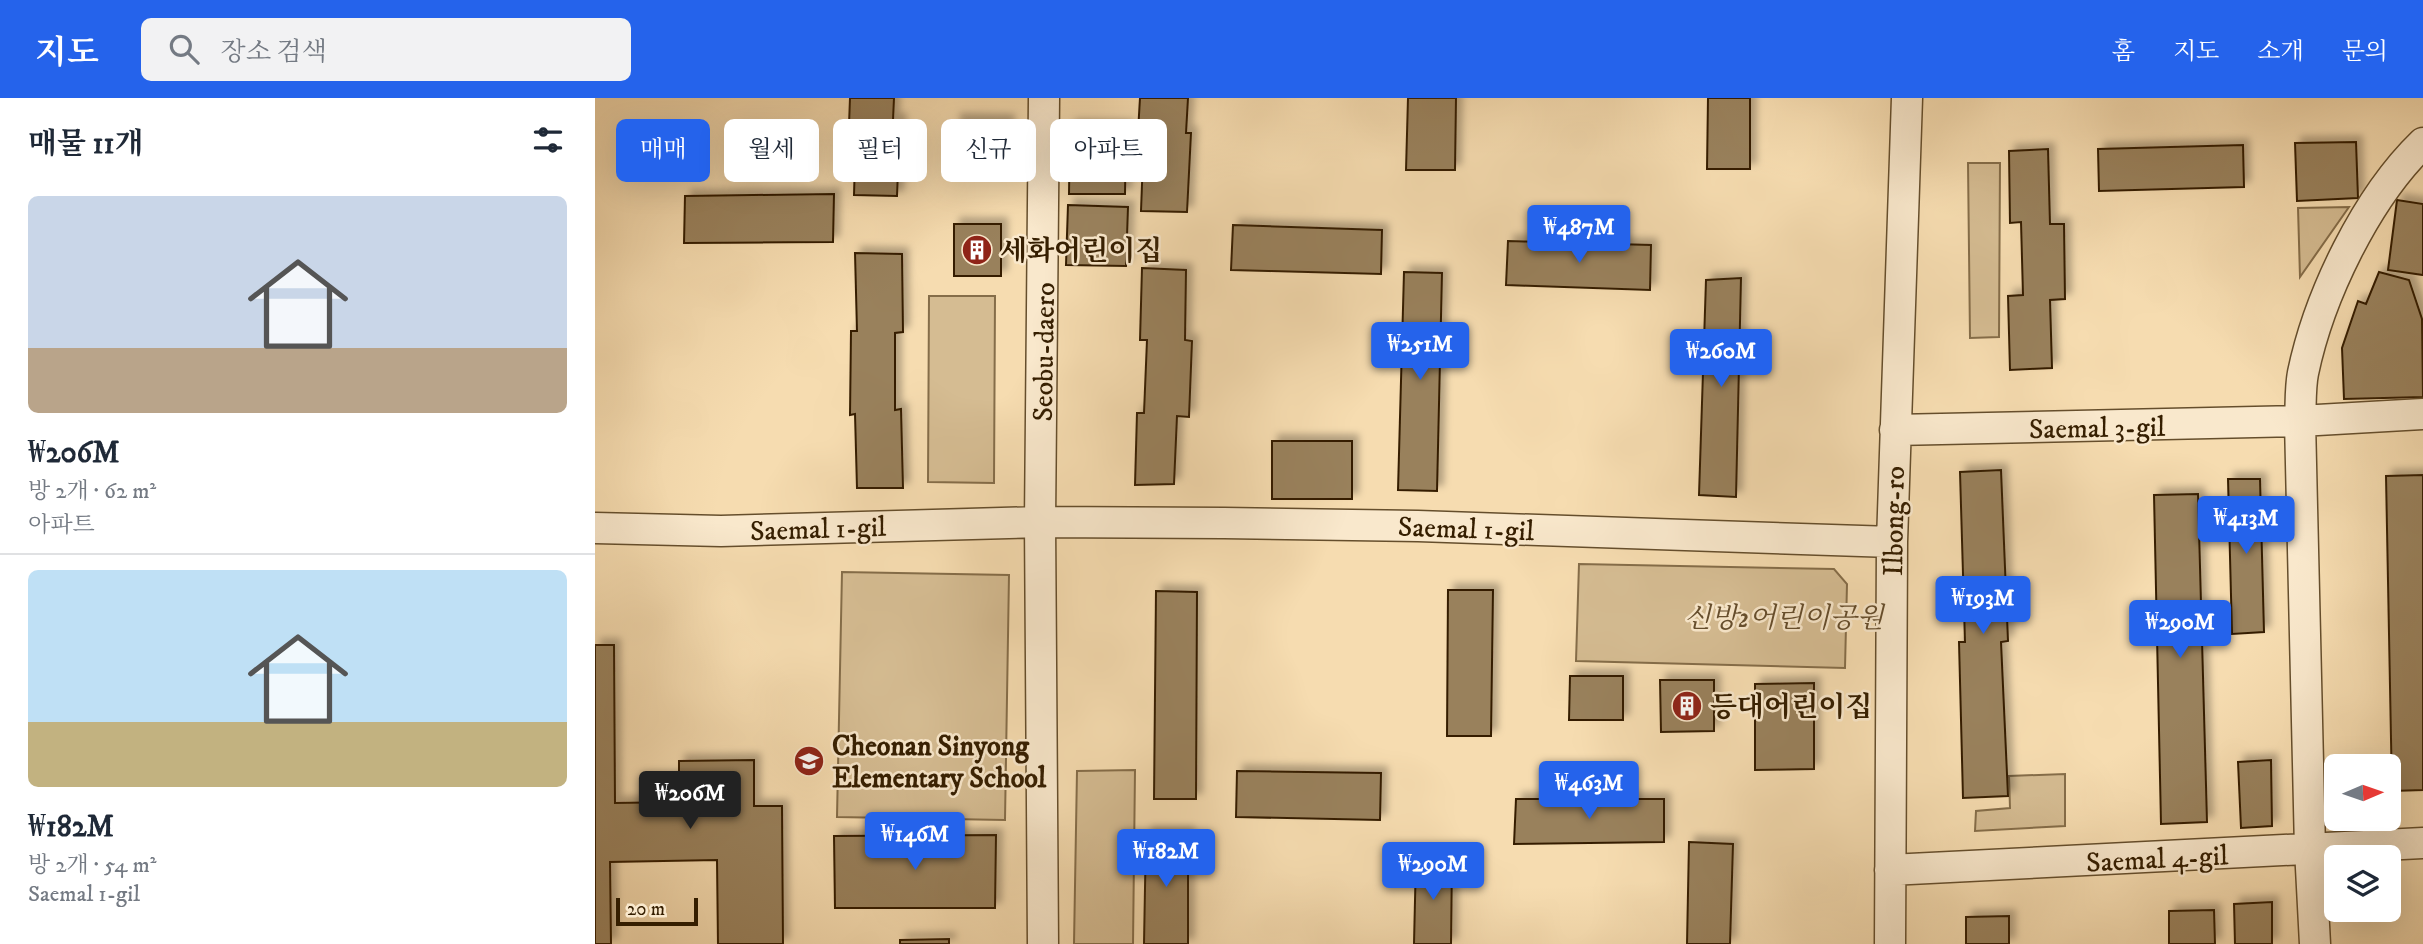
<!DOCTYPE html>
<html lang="ko">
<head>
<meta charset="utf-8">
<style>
  body { margin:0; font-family:"IM FELL DW Pica","Noto Serif KR",serif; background:#f2f2f3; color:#1f2937; height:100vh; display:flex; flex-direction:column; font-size:26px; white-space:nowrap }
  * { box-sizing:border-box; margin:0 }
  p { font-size:23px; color:#747a83 }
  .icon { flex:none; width:38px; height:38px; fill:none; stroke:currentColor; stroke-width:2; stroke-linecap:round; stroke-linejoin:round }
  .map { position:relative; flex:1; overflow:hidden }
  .panel { display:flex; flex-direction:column; background:#fff; width:595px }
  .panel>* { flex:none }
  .hud { position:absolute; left:21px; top:21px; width:665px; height:63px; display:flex; gap:14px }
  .needle { width:46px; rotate:88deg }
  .buttons { position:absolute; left:1729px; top:656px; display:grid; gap:14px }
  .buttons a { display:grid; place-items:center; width:77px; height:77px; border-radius:10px; background:#fff; box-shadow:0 7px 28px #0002; font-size:35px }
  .scale { position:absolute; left:21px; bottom:18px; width:82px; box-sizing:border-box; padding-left:7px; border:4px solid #351e00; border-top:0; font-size:19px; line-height:24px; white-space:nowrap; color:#351e00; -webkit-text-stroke:5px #f9e8cc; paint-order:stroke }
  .price { position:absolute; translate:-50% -60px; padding:0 16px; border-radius:7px; background:#2563eb; color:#fff; font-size:23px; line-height:46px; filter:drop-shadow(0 2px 4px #0008) }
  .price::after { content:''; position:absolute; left:50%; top:42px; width:21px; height:16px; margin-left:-10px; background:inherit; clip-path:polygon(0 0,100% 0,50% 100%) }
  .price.active { background:#222; color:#fff }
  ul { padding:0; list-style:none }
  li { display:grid; align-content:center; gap:14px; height:371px; padding:0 28px }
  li+li { border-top:2px solid #e0e1e3 }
  li span { display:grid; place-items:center; height:217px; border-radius:10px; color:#555 }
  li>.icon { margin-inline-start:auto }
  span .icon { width:126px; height:126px; fill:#fffc; stroke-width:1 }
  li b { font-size:30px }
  h2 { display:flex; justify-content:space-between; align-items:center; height:84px; padding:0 28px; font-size:30px }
  .chip { padding:0 24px; border-radius:10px; background:#fff; box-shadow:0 7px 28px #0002; font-size:24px; line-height:63px }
  .chip.active { background:#2563eb; color:#fff }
  header { display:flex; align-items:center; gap:42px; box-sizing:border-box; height:98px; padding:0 35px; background:#2563eb; color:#fff }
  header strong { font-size:33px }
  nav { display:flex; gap:38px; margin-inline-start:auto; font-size:24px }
  .search { width:490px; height:63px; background:#f2f2f3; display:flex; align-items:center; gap:18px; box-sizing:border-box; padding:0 24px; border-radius:10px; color:#747a83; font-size:26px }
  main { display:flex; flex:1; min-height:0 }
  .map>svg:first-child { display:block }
  .green { fill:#d5bc92; stroke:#856d49; stroke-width:2 }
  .building { fill:#99815c; stroke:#351e00; stroke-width:2; filter:url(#shadow) }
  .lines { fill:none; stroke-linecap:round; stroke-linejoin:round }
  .minor-casing { stroke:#654e2c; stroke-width:33 }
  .minor { stroke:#f9e8cc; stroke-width:30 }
  .labels { text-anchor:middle; stroke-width:5; stroke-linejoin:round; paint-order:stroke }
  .poi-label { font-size:28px; font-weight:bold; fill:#351e00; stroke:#f9e8cc; text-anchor:start }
  .street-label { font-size:28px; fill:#351e00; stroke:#f9e8cc }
  .park-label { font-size:28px; font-style:italic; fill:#654d2c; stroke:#f9e8cc }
</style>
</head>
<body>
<header>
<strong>지도</strong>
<div class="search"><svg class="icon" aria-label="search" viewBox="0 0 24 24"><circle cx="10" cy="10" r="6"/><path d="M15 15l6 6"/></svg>장소 검색</div>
<nav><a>홈</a><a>지도</a><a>소개</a><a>문의</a></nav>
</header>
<main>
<section class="panel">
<h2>매물 11개<svg class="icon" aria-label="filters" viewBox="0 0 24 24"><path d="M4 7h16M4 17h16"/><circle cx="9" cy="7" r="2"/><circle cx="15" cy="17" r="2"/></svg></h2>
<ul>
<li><span style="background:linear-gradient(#c9d6e8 70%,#b9a48a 0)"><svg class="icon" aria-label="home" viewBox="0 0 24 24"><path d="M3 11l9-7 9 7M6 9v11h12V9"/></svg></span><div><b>₩206M</b><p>방 2개 · 62 m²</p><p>아파트</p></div></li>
<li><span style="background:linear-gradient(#bfe0f5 70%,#c2b280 0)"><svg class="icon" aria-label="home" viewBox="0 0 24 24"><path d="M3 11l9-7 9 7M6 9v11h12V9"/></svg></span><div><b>₩182M</b><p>방 2개 · 54 m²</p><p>Saemal 1-gil</p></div></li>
</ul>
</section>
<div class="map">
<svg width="1828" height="846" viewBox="0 0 1828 846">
  <defs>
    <filter id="shadow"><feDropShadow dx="6" dy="-6" stdDeviation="3.5" flood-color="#0004"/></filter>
  </defs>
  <rect width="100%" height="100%" fill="#f6dcb0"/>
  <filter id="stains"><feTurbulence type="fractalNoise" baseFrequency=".00286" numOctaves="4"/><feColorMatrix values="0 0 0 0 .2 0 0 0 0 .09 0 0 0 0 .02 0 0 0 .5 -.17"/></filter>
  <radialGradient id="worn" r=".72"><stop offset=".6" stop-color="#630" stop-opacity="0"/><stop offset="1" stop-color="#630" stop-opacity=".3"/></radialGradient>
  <path class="green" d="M1373,65H1405L1404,239L1375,240Z
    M1754,109L1705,179L1703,110Z
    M334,198H400L399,385L333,384Z
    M984,466L1239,471L1252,486L1250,570L981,563Z
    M247,474L414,477L410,722L242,719Z
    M540,672L538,846H479L482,673Z
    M1470,676V728L1380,733L1381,713L1415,710L1414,678Z"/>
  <path class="building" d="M255,0H299L298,22H305L302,98L259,97L261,27H254Z
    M545,0H593L591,35H596L592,114L546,113L549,34H543Z
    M813,0H861L860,72H811Z
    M1113,0H1155V71H1112Z
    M360,22L413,23L412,76H360Z
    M475,28L531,29L530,96H474Z
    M1761,44L1763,100L1702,103L1700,45Z
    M1648,47L1649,89L1504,93L1503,51Z
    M1453,51L1455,126H1469L1470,201L1455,202L1457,270L1415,272L1413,198L1428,197L1426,124L1415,125L1414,53Z
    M239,96L238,144L89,145L90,98Z
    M1802,102L1828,106V177L1793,172Z
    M473,107L533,109L531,168L471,167Z
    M359,126H406V178H359Z
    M638,127L787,132L786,176L636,172Z
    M913,143L1056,147L1055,192L911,187Z
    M260,155L307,156L308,234L300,235V312L306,311L308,390H262L260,316L255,317L256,233H262Z
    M547,170L591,172L590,242L597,243L594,319L582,318L579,386L540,387L542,315H549L552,242H545Z
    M809,174L847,175L842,393L803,392Z
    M1784,174L1814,182L1827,221L1828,299L1749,301L1747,250L1763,203L1771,206Z
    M1146,180L1141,399L1104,397L1111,182Z
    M677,343H757V401H677Z
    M1406,372L1413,543L1406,544L1413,698L1368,700L1364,544H1370L1365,374Z
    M1828,377V692L1797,693L1791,378Z
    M1633,381H1665L1669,534L1637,536Z
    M1603,396L1612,724L1566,726L1559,397Z
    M853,492H898L896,638H852Z
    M561,493L602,494L601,701H559Z
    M0,547H19L20,705L84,704V663L159,662V708H187L188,846H123L122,762L15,764L16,846H0Z
    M975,578H1028V622H974Z
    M1065,582H1119V633L1066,634Z
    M1219,585V671L1160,672V586Z
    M1676,662L1677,728L1646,730L1643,664Z
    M642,673L786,675L785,722L641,719Z
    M921,701H1069V744L919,746Z
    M551,735H593V846H549Z
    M401,737L400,810H240L239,738Z
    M1094,744L1138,746L1135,846H1092Z
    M821,760L857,762L856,846H819Z
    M1677,804V846H1640L1639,806Z
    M1619,812L1620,846H1574V813Z
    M1414,818V846H1371V819Z
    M354,841V846H305V842Z"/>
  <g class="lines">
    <g class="minor-casing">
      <path id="minor" d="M1300,332L1705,323L1828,316
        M0,430L126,433L445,424L629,425L823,428L1297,444
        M1295,772L1828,745
        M448,846L445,424L449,0
        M1295,846L1297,444L1312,0
        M1720,846L1715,751L1705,323C1706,308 1705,290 1708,275C1724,198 1771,100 1828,45"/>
    </g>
    <use href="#minor" class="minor"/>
  </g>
  <defs>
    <g id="building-disc" transform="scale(1.575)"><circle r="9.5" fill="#8f2418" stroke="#f9e8cc"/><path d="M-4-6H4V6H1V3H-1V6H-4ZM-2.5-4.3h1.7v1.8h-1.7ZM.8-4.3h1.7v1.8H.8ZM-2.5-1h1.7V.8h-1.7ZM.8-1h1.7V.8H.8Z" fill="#fff"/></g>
    <g id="school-disc" transform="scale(1.575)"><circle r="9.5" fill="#8f2418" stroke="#f9e8cc"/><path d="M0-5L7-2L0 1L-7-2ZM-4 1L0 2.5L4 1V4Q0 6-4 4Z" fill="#fff"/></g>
  </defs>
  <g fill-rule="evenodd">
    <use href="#building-disc" x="382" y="152"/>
    <use href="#building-disc" x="1092" y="608"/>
    <use href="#school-disc" x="214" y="663"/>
  </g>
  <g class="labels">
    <g class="poi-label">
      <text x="405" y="162">세화어린이집</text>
      <text x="1115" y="618">등대어린이집</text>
      <text x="237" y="657">Cheonan Sinyong<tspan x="237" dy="32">Elementary School</tspan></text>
    </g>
    <g class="street-label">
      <text transform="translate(448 254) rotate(-89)" y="10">Seobu-daero</text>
      <text transform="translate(1502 329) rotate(-1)" y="10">Saemal 3-gil</text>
      <text transform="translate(1298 423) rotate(-89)" y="10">Ilbong-ro</text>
      <text transform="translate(223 430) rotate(-2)" y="10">Saemal 1-gil</text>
      <text transform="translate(871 430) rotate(2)" y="10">Saemal 1-gil</text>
      <text transform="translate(1562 760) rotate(-3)" y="10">Saemal 4-gil</text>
    </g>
    <g class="park-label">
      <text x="1189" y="529">신방2어린이공원</text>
    </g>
  </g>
  <rect width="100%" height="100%" filter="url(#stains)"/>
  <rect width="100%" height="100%" fill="url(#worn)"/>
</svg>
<div class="buttons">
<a><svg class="needle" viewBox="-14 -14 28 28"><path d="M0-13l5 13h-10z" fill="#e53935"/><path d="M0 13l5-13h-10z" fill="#747a83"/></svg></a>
<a><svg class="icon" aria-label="layers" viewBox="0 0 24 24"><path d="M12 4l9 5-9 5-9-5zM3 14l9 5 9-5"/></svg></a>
</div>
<div class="scale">20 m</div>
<b class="price" style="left:984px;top:167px">₩487M</b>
<b class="price" style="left:825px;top:284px">₩251M</b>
<b class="price" style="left:1126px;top:291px">₩260M</b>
<b class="price" style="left:1651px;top:458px">₩413M</b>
<b class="price" style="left:1388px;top:538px">₩193M</b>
<b class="price" style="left:1585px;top:562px">₩290M</b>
<b class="price" style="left:994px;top:723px">₩463M</b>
<b class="price active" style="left:95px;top:733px">₩206M</b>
<b class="price" style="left:320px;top:774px">₩146M</b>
<b class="price" style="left:571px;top:791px">₩182M</b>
<b class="price" style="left:838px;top:804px">₩290M</b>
<div class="hud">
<a class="chip active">매매</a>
<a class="chip">월세</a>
<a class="chip">필터</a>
<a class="chip">신규</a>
<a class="chip">아파트</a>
</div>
</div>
</main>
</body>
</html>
